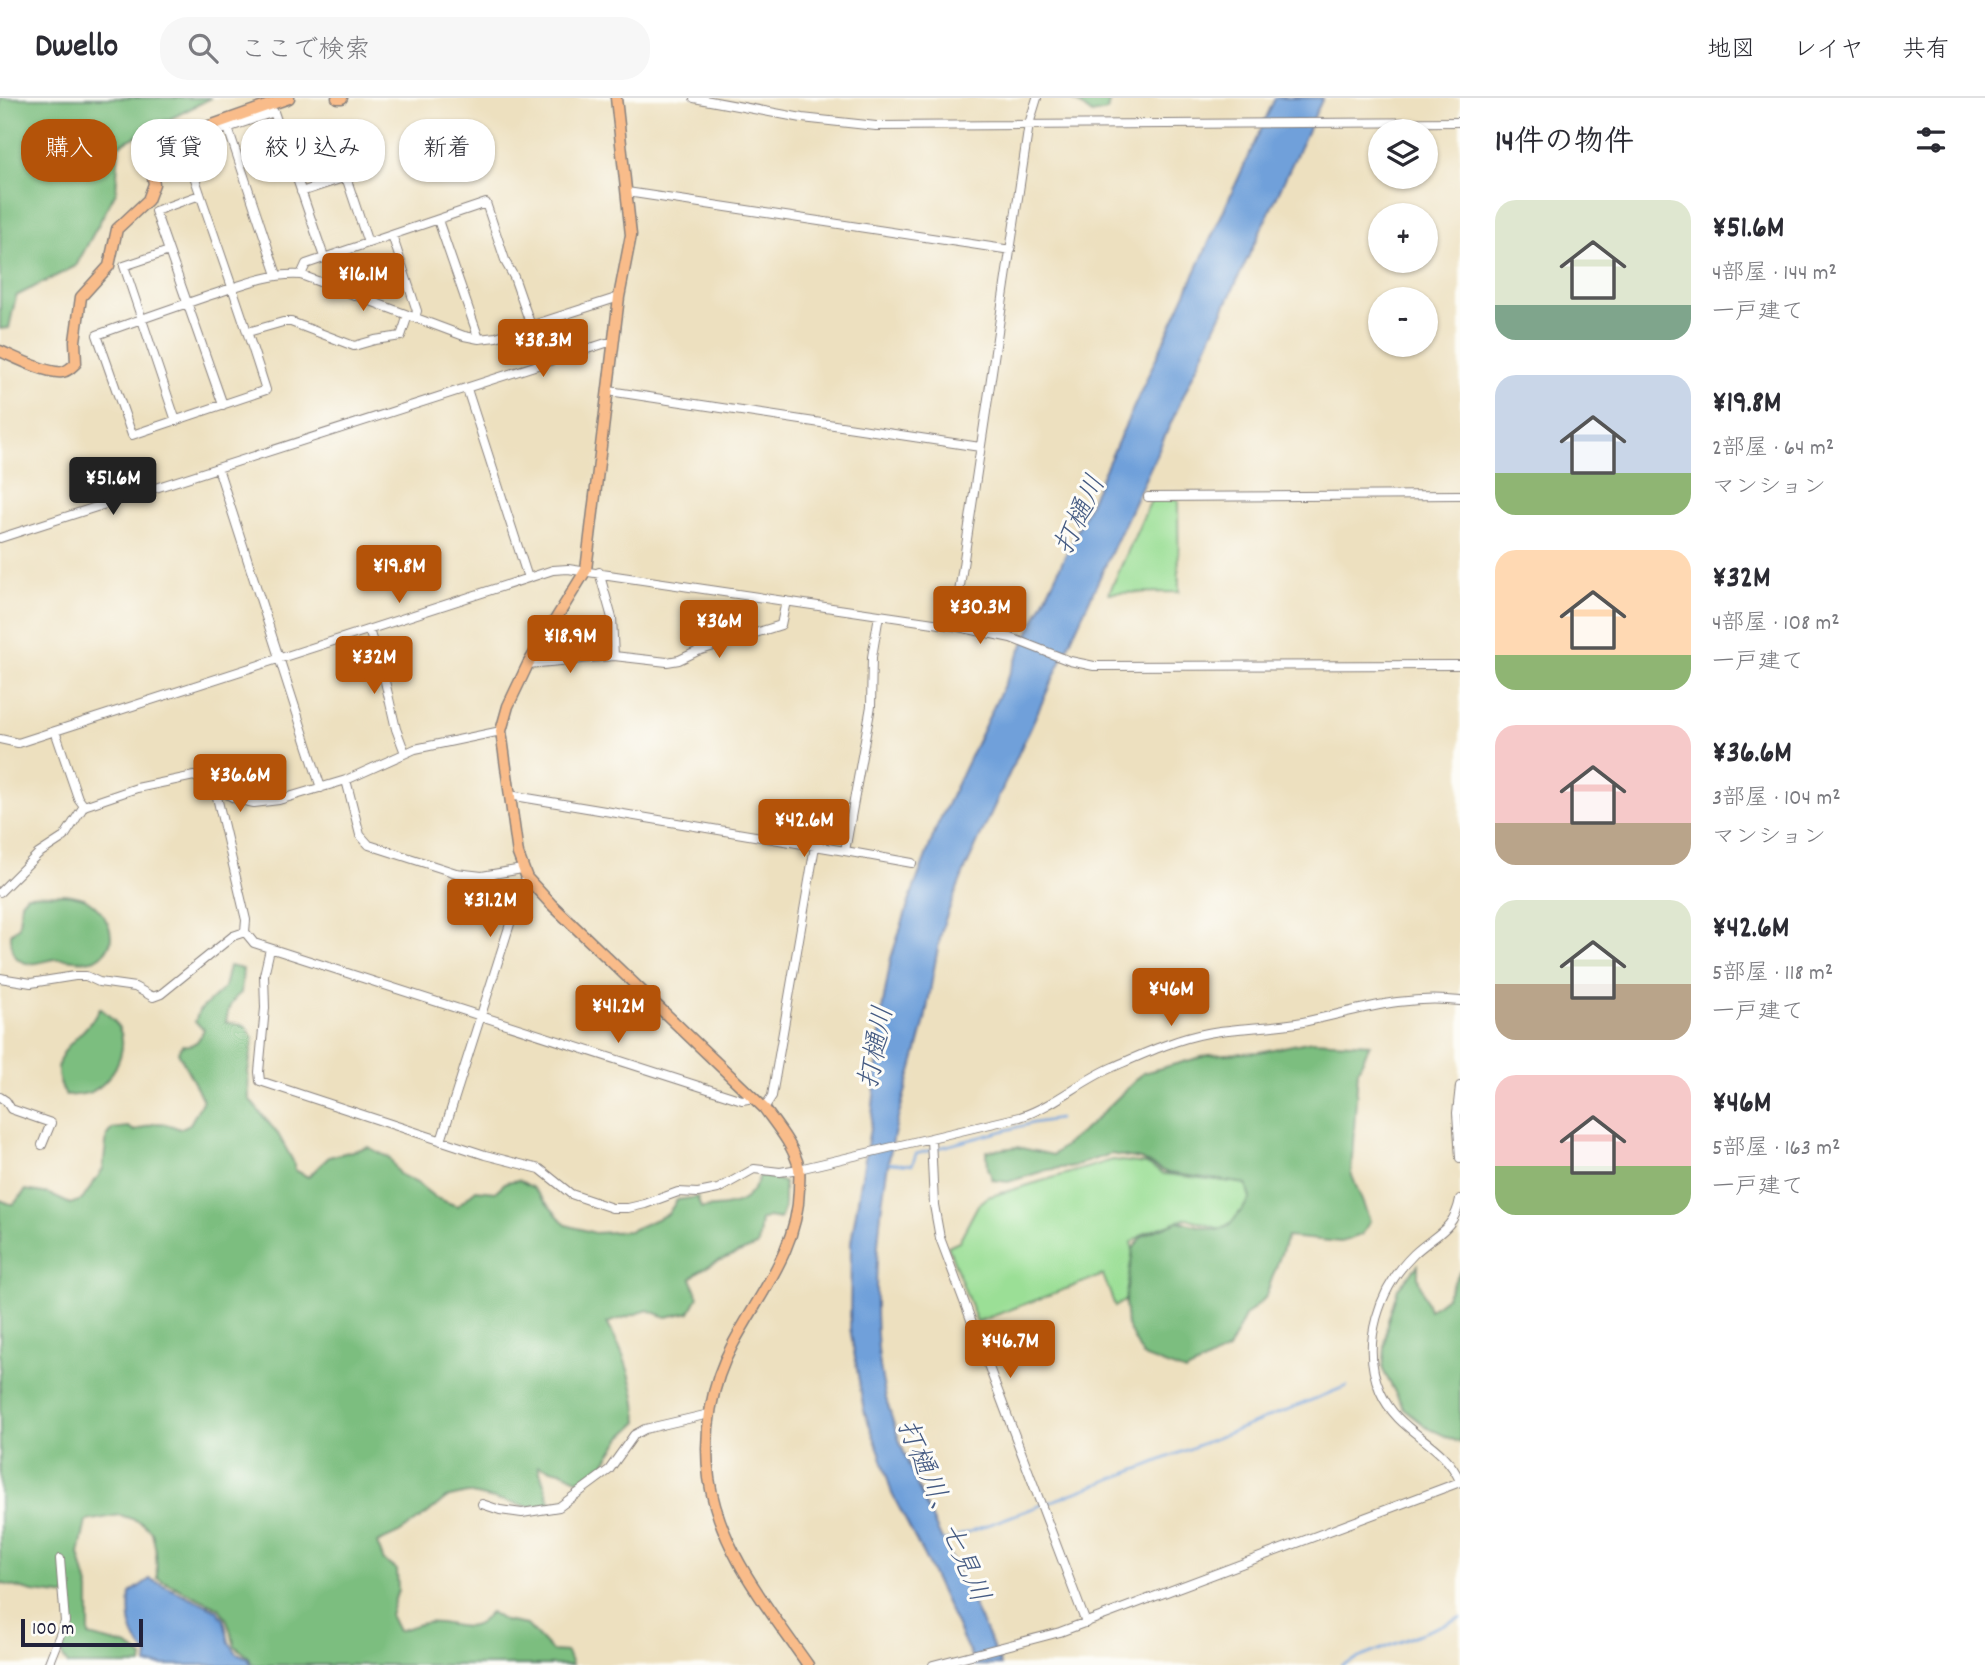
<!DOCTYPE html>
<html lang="ja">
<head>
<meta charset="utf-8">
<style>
  body { margin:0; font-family:Dekko,"Klee One",sans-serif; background:#f7f7f7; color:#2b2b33; height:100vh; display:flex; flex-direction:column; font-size:26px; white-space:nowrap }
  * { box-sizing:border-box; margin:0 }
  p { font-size:23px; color:#7c7c81 }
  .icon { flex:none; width:38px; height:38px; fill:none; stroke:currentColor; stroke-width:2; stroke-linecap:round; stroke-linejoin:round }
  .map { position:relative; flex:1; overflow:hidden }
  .sheet { display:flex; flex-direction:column; background:#fff; width:525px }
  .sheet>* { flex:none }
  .top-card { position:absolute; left:21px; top:21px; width:665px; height:63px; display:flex; gap:14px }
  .buttons { position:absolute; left:1368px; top:21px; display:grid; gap:14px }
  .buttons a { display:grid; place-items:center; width:70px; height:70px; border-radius:50%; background:#fff; box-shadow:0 2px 5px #0004; font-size:35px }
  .scale { position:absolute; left:21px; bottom:18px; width:122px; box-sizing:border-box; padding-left:7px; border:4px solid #22223b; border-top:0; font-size:19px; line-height:24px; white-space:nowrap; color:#22223b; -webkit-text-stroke:5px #fdfcf7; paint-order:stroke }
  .price { position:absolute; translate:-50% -60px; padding:0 16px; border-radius:7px; background:#b45309; color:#fff; font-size:23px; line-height:46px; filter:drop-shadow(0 2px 4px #0008) }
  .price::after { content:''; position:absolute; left:50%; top:42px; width:21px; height:16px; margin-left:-10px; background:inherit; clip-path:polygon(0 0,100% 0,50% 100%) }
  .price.on { background:#222; color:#fff }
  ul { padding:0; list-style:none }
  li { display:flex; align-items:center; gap:21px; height:175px; padding:0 35px }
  li span { display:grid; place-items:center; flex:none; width:196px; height:140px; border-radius:21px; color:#555 }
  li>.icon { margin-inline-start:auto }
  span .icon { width:84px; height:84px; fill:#fffc; stroke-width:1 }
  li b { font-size:30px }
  h2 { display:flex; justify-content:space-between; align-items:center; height:84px; padding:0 35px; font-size:30px }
  .tag { padding:0 24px; border-radius:28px; background:#fff; box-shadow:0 2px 5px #0004; font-size:24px; line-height:63px }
  .tag.on { background:#b45309; color:#fff }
  header { display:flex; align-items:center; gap:42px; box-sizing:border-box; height:98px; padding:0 35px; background:#fff; border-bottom:2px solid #e1e1e2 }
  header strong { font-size:33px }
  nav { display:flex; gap:38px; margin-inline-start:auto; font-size:24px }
  .search { width:490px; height:63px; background:#f7f7f7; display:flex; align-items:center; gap:18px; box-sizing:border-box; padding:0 24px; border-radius:28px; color:#7c7c81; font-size:26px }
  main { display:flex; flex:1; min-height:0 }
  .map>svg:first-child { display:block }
  .green { fill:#9bdf96; stroke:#5e8068; stroke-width:2 }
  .forest { fill:#7cbe7f; stroke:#4f705d; stroke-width:2 }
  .water { fill:#70a0da; stroke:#49618a; stroke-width:2 }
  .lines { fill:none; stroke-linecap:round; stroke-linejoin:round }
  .stream { stroke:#70a0da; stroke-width:2.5 }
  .minor-casing { stroke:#88817d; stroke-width:10 }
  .major-casing { stroke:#88817d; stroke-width:13 }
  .minor { stroke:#fff; stroke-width:8 }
  .major { stroke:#f9bc8a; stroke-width:10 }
  .labels { text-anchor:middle; stroke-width:6; stroke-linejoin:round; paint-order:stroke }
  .water-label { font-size:28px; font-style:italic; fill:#455b83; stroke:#fdfcf7 }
</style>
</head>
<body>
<header>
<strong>Dwello</strong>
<div class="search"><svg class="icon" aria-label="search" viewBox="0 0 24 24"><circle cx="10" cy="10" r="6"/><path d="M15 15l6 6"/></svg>ここで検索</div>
<nav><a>地図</a><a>レイヤ</a><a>共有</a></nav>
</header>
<main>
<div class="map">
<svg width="1460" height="1567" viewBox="0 0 1460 1567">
  <rect width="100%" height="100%" fill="#fdfcf7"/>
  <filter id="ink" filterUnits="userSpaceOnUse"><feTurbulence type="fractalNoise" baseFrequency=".0143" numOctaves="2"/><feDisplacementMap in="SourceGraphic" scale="14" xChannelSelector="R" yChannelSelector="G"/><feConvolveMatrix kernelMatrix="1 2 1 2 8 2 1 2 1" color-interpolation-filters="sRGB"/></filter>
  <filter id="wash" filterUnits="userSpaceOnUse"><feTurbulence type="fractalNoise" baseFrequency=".00686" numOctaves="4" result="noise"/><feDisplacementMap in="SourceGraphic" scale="28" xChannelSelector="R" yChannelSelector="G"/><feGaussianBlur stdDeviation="1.57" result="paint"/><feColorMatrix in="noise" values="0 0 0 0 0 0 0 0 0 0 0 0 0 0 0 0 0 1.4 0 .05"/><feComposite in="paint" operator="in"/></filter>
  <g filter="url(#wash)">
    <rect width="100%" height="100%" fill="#ede0bf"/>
    <path class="green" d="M1151,402H1178L1179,494L1109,495Z
      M1113,1062L1146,1066L1164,1076L1254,1086L1262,1095L1242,1118L1220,1131L1187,1120L1145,1135L1131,1145L1138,1167L1133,1198L1115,1208L1103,1177L977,1224L948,1148L959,1143L978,1107L988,1099Z"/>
    <path class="forest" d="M0,0H211L119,47L116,94L76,168L16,198L9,230L0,231Z
      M1071,0H1110L1107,13L1092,16Z
      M64,796C71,797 80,798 86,801C103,812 122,838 103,856C90,869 71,859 55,861C43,863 29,870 18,861C10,854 11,845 11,835L19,828L21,804L27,797Z
      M229,868L243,871L241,895C230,903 228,911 226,924L246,928L253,941L248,974L249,1001L278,1036L293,1063L295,1072L308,1079L329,1059L368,1049L390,1060L399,1076L417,1085L436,1100L457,1108L476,1092L495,1094L506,1084L519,1082L533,1090L566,1127L595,1135L629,1133L668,1116L677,1102L697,1099L701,1110C731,1108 749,1109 760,1077L784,1084V1110L780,1121L768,1119L761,1122L758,1147C737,1157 707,1164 691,1180L698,1199L690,1214L666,1219L648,1212L607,1225C625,1256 636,1288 638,1324L622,1339L604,1366L581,1383L560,1373L538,1368L551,1406L530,1409L467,1395L446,1400L428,1415L399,1435L377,1445L384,1463L397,1472L398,1492L390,1517L398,1533C406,1531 416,1526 425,1525C451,1521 472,1542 490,1514L504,1523L527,1527L552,1553L567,1554L572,1567H252L249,1559L235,1548L227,1522L219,1510L157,1480L156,1453L152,1434L141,1424L120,1417L86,1423L79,1456L89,1492V1538L128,1548L143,1560L142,1567H68L60,1554L70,1529L69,1498L33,1494L0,1485V1102L13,1107L26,1092L49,1096L70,1106L82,1102L103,1071L107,1037L112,1031L128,1029L135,1033C154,1024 160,1022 180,1031L190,1026L203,1002L178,954L182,947C196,949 199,942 204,931L195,924L199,913L224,890Z
      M100,910C110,918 121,927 122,941C124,960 110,984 93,993C85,997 76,997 66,998C40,952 83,945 100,910Z
      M1312,943L1370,946L1358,972L1351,1075L1370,1123L1362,1137L1341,1144L1287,1139L1265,1200L1245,1218L1228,1252L1185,1274L1143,1258L1127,1228L1125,1203L1133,1151L1142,1138L1178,1123L1217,1132L1229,1128L1250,1101L1246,1086L1168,1075L1140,1061L1111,1056L1074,1068L1047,1072L1008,1084L993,1082L988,1070L987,1053L1017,1049L1053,1057L1090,1027L1143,975L1209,957L1259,954Z
      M1418,1167V1180L1429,1212L1446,1199L1460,1173V1345L1428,1330L1404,1311L1383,1272L1387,1226L1398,1190Z"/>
    <path class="water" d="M1275,0H1323L1211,238L964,774C957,792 949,810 943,828C935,859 931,891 925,922C917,955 907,987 898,1020C878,1099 866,1224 887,1304C912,1393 964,1481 1001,1567H975L924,1458L892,1396L880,1355L864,1313L850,1230L851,1144L872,1018L883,906L891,860L911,798L937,728L1077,433Z
      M150,1481L217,1512L224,1522L229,1544L237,1555L248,1560L251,1567H147L148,1556C129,1540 128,1518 130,1495Z"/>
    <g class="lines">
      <path class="stream" d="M889,1065L912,1067L916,1056L1033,1025L1059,1021
        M942,1444L1141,1370L1347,1288
        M1341,1567L1460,1520"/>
    </g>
  </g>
  <g filter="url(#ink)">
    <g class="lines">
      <g class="minor-casing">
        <path id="minor" d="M694,0L802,20L876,28L1460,24
          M228,30L277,177
          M301,94L346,79L368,145
          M627,94L1011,152
          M200,97L155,113L223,307
          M438,122L479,241
          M392,137L417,213L415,220
          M169,153L124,168L176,323
          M324,159L274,14L183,45C210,127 240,209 266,292L132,337L97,237C135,223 173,210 211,197C241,187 269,175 301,177L464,238L479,241L496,239L619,199
          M301,177L306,166L486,105L506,165L514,179L531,228
          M248,234L283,224H291L354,248L375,242L401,238L408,217
          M467,291L528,480
          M609,293L980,349
          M218,370L321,690
          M1148,399L1460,397
          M0,440L606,245H614
          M599,474L612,520L614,558
          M954,528L1029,26L1037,0
          M369,532L384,579L396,631L405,655
          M528,566L614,558L667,564L679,562L698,553L781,527L786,503
          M55,633L78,700L84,708
          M0,641L18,645L553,472L568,471L954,528L1011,540L1070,563L1094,568L1460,567
          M346,682L360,737L369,747L456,775L482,778L522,771
          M221,692L217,699L246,822L245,834L254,845L742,1002L754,1000
          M509,697L845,753L871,608L872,559L879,517
          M845,753L912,765
          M0,794L38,756L64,739L84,708L137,690L194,678L236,701L254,705L279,702L346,682L415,651L501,633
          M270,851L264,877L265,910L259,974L260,983L485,1057L540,1071L571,1096L612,1110H628L645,1106L678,1094L698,1095L718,1091L754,1071L780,1074L799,1071L1020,1019C1054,1008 1080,983 1113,969C1143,956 1175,941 1208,935C1239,929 1271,930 1303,924C1356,913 1405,896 1460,903
          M0,880L31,885L75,878H86L99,884L135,889L153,899L161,896L233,838L245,834
          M1460,988L1457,1015L1460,1060
          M0,999L6,1003L11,1011L51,1025L42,1047
          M764,1010L772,998L815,748
          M931,1040L934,1107L940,1140L1086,1525
          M441,1043L523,785L527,780
          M1460,1101C1454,1133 1435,1136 1414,1156C1379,1190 1360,1247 1380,1293C1399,1337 1442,1342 1460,1383
          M482,1406L500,1412L522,1415L559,1409L609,1372L634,1337L645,1331L709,1316
          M48,1567L65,1524L60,1461
          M933,1567L1060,1534L1460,1384"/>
      </g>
      <g class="major-casing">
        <path id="major" d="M337,0H342
          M616,0L631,137L619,199L586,472L528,566L508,608L501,633L518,756L527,780L551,806L764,1010C777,1028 794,1048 799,1070C800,1077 799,1085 799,1091C798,1151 760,1195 733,1246C711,1286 703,1335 709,1380C719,1451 768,1510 808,1567
          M0,253C14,259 47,276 62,274C68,273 72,269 76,265L75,243L81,199L109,168L117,131L148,102L154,86L150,61L154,51L164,44L289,0"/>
      </g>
      <use href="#minor" class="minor"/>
      <use href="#major" class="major"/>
    </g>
  </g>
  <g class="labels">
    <g class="water-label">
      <text transform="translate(1078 416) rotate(-65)" y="10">打樋川</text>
      <text transform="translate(874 949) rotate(-79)" y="10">打樋川</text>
      <text transform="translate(945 1412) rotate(67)" y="10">打樋川、七見川</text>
    </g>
  </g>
</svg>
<div class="buttons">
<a><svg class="icon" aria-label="layers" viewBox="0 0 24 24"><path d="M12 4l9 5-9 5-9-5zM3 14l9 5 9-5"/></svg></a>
<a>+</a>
<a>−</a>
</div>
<div class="scale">100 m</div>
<b class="price" style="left:363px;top:215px">¥16.1M</b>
<b class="price" style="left:543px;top:281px">¥38.3M</b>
<b class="price on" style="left:113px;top:419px">¥51.6M</b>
<b class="price" style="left:399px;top:507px">¥19.8M</b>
<b class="price" style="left:980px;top:548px">¥30.3M</b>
<b class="price" style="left:719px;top:562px">¥36M</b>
<b class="price" style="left:570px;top:577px">¥18.9M</b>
<b class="price" style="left:374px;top:598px">¥32M</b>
<b class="price" style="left:240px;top:716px">¥36.6M</b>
<b class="price" style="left:804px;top:761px">¥42.6M</b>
<b class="price" style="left:490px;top:841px">¥31.2M</b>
<b class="price" style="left:1171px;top:930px">¥46M</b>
<b class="price" style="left:618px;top:947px">¥41.2M</b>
<b class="price" style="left:1010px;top:1282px">¥46.7M</b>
<div class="top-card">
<a class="tag on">購入</a>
<a class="tag">賃貸</a>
<a class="tag">絞り込み</a>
<a class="tag">新着</a>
</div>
</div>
<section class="sheet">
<h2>14件の物件<svg class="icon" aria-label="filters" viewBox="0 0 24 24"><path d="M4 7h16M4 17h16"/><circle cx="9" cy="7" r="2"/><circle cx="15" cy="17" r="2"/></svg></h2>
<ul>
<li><span style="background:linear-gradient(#dfe7d0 75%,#7fa58c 0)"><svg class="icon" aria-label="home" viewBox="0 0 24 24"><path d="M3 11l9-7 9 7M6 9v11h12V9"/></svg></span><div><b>¥51.6M</b><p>4部屋 · 144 m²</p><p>一戸建て</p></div></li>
<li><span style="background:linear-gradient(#c9d6e8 70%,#8fb573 0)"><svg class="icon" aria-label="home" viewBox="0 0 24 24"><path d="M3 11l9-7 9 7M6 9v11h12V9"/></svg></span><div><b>¥19.8M</b><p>2部屋 · 64 m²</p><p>マンション</p></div></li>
<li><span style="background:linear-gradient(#ffd9b3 75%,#8fb573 0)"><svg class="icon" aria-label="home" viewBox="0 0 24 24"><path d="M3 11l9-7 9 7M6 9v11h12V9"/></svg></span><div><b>¥32M</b><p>4部屋 · 108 m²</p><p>一戸建て</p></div></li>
<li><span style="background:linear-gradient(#f6c9c9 70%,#b9a48a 0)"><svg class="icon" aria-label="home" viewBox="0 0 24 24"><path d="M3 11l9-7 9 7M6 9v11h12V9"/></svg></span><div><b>¥36.6M</b><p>3部屋 · 104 m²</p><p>マンション</p></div></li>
<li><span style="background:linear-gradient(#dfe7d0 60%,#b9a48a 0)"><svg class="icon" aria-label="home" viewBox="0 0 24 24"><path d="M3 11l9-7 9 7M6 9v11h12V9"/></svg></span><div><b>¥42.6M</b><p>5部屋 · 118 m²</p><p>一戸建て</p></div></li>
<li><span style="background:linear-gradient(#f6c9c9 65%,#8fb573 0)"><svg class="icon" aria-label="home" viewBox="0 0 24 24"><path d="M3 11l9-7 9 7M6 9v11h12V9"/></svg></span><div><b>¥46M</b><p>5部屋 · 163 m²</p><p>一戸建て</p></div></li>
</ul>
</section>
</main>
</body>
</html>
